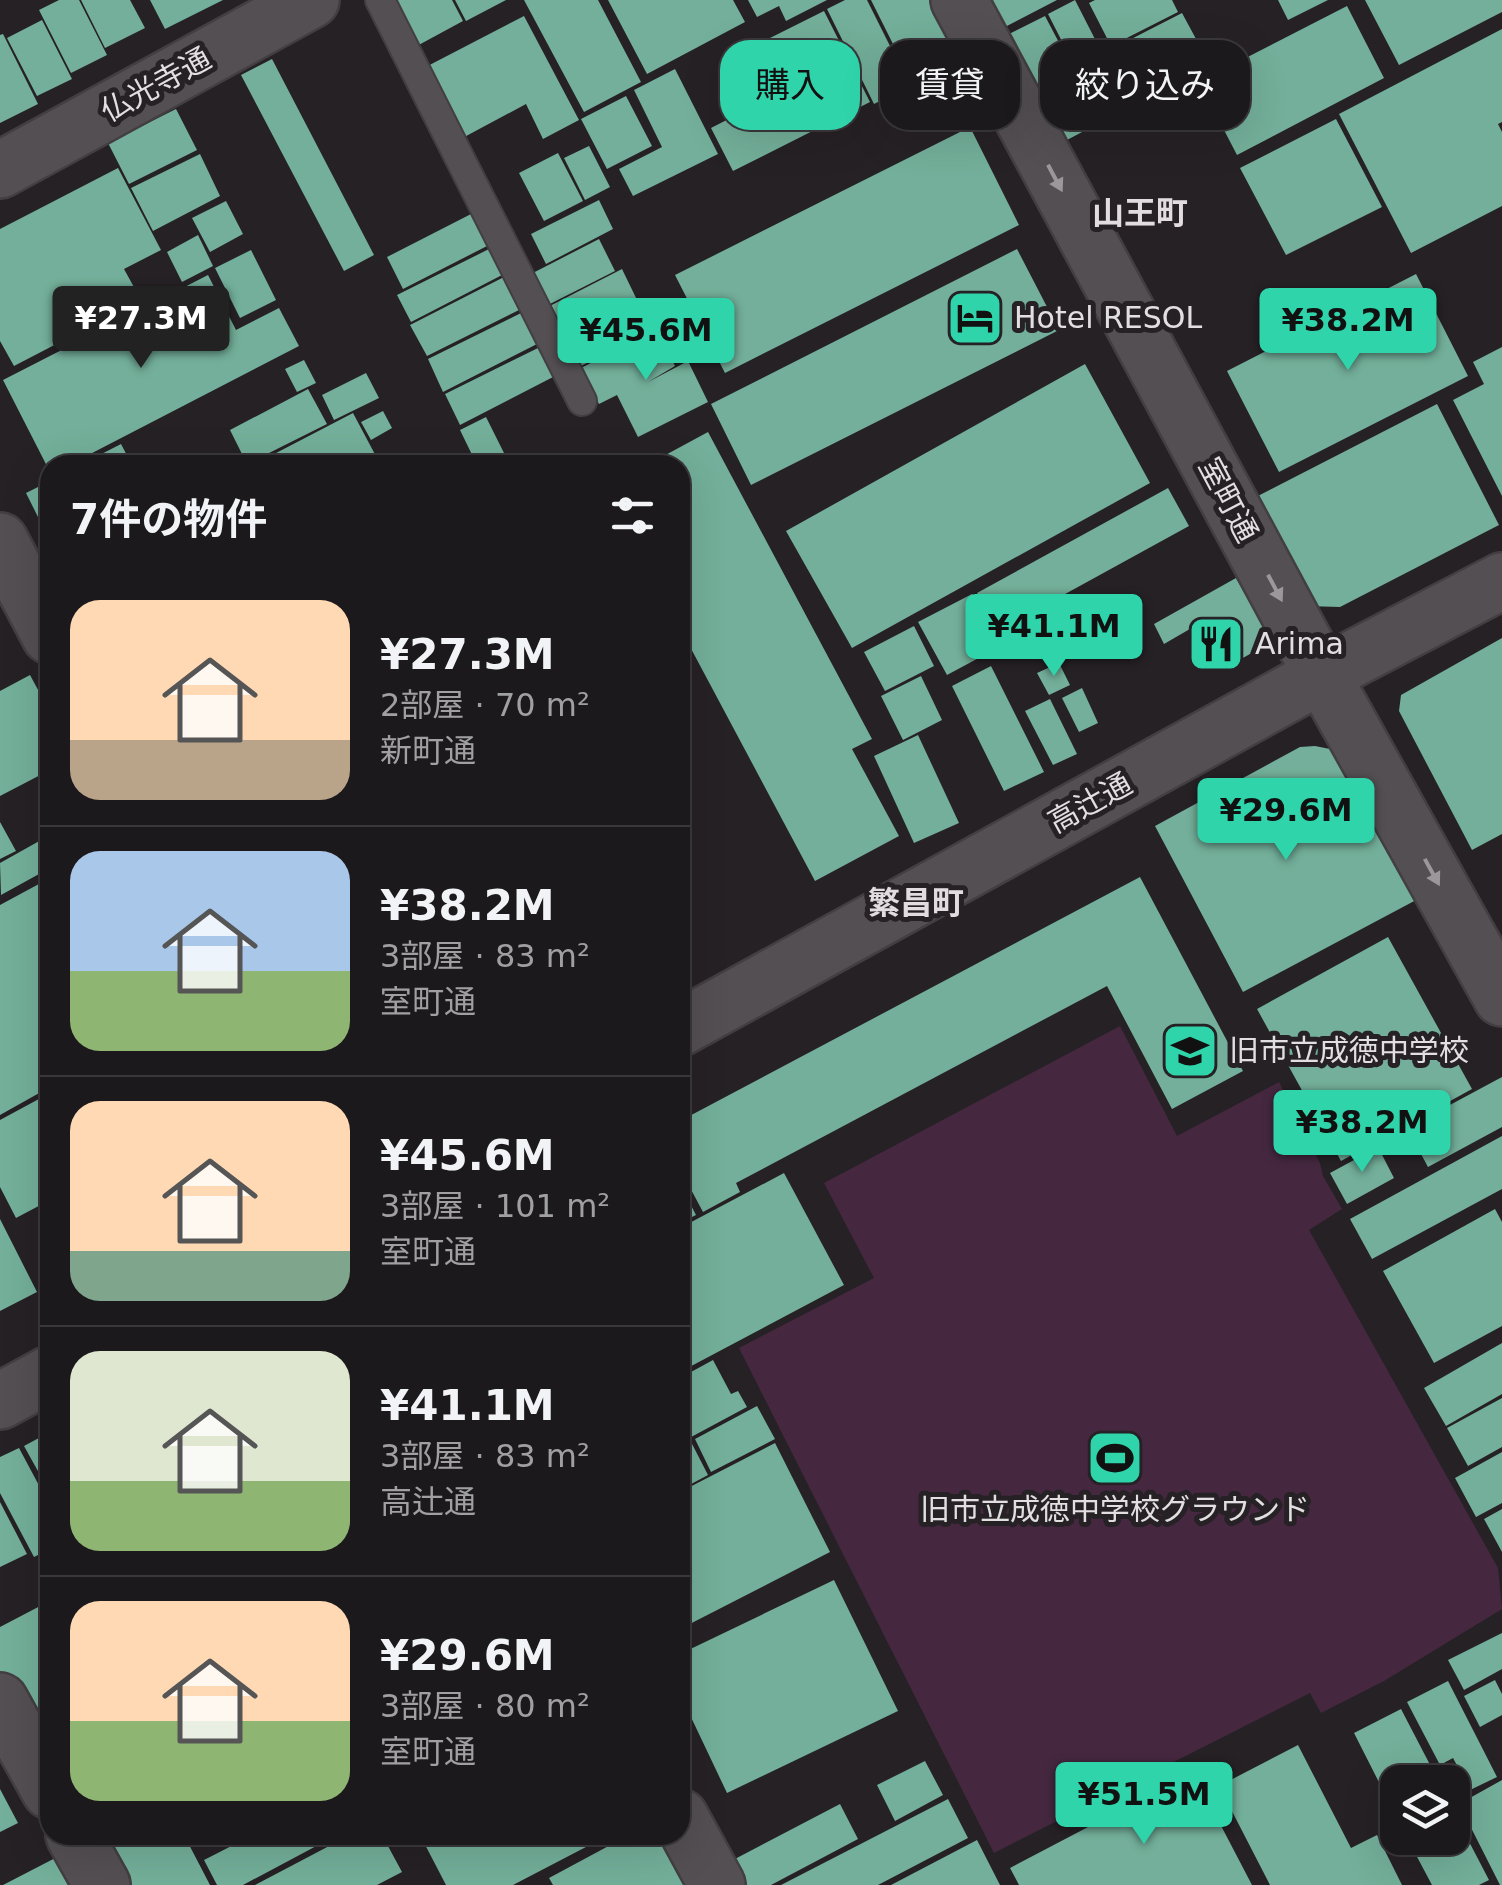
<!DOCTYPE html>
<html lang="ja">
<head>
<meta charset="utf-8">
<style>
  body { margin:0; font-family:"DejaVu Sans","Noto Sans JP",sans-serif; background:#292629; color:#f1f3f6; height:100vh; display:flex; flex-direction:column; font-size:38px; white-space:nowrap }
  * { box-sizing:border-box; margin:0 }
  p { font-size:32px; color:#a0a0a3 }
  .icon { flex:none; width:55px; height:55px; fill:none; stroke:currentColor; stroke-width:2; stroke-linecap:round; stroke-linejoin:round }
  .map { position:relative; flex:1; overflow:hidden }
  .details { position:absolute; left:40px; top:455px; width:650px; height:1390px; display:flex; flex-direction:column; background:#1c191c; border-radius:30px; box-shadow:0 10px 40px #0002,0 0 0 2px #3a383b }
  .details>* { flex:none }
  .guide { position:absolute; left:720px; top:40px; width:630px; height:90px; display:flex; gap:20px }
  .controls { position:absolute; left:1380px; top:1765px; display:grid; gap:20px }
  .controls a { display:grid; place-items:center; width:90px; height:90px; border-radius:20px; background:#1c191c; box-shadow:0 10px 40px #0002,0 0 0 2px #3a383b; font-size:50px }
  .price { position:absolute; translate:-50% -85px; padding:0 22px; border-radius:10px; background:#2fd4aa; color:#111; font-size:32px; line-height:65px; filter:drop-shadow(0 2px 5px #0008) }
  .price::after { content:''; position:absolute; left:50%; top:60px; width:30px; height:22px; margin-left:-15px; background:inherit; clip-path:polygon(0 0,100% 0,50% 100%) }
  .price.selected { background:#222; color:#fff }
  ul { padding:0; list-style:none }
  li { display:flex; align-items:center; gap:30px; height:250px; padding:0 30px }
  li+li { border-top:2px solid #3a383b }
  li span { display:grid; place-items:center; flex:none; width:280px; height:200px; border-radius:30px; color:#555 }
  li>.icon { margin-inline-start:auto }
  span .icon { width:120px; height:120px; fill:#fffc; stroke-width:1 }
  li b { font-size:42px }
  h2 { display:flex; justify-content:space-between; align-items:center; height:120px; padding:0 30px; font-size:42px }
  .pill { padding:0 35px; border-radius:30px; background:#1c191c; box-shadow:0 10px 40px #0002,0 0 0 2px #3a383b; font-size:35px; line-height:90px }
  .pill.selected { background:#2fd4aa; color:#111 }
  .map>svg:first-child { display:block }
  .grass { fill:#452840 }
  .building { fill:#73af9a }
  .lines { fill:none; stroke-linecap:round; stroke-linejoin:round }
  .lane-casing { stroke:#423e41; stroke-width:32 }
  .street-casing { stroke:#423e41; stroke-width:60 }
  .secondary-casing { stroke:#423e41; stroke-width:60 }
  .lane { stroke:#544f53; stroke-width:28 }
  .street { stroke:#544f53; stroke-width:55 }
  .secondary { stroke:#544f53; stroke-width:55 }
  .oneway { fill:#9b979a }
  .labels { text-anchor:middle; stroke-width:10; stroke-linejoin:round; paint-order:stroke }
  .street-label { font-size:30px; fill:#e2dfe1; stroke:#262125 }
  .poi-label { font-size:30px; fill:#e2dfe1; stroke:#262125; text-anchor:start }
  .neighbourhood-label { font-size:32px; font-weight:bold; fill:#e2dce1; stroke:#262125 }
</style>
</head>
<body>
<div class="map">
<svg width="1502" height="1885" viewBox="0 0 1502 1885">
  <rect width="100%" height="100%" fill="#262125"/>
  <path class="grass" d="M1120,1026L1177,1136L1279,1082L1320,1163L1323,1176L1342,1209L1309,1230L1498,1568L1502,1609L1384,1681L1321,1713L1310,1693L994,1853L739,1348L874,1278L824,1183Z"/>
  <path class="building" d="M59,0H79L107,55L71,73L39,10Z
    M81,0H130L145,28L105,48Z
    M150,0H223L165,29Z
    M396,0H452L463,21L415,47L392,2Z
    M455,0H506L466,21Z
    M524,0H598L641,82L584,112Z
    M608,0H733L745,22L647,74Z
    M748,0H827L786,21L779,6L757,17Z
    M845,0H867L910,86L874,104L827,9Z
    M871,0H929L959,60L913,84Z
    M992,0H1057L1005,27Z
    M1075,0L1098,45L1071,59L1048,14Z
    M1095,0H1172L1178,12L1111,46L1089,3Z
    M1278,0H1328L1288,20Z
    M1365,0H1502V12L1399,65Z
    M1347,6L1384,78L1237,155L1199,82Z
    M824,11L870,102L733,171L711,128L773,96L748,49Z
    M1182,13L1202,50L1195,54L1203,68L1129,106L1102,54Z
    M524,16L579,120L543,139L526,104L455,142L418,71Z
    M1045,16L1074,71L1038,89L1009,34Z
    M42,20L72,79L37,96L7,38Z
    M1502,29V122L1498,124L1502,132V206L1411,253L1339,114Z
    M3,34L38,104L0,123V35Z
    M272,59L374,255L344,271L241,75Z
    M675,69L718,154L633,196L619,169L662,147L634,90Z
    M1081,70L1107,119L1065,141L1039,92Z
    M626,96L652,146L607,169L581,119Z
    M176,109L197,150L129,184L108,143Z
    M1336,119L1382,207L1286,255L1240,168Z
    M970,127L1019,225L725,373L675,275Z
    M589,146L610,187L585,200L564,158Z
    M558,153L583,201L544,221L519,173Z
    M200,154L220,196L153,231L131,188Z
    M118,168L161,250L124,269L141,300L14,366L0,341V229Z
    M599,200L613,229L546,264L531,234Z
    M226,201L243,234L210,252L192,218Z
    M473,213L489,245L403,289L387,257Z
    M198,235L213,266L182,282L167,252Z
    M599,239L615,271L542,308L527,276Z
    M491,248L504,274L411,322L397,295Z
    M1017,249L1059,330L751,485L711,404Z
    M251,250L276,300L240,318L215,268Z
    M622,269L638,302L560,341L544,309Z
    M1416,274L1468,376L1279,472L1227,371Z
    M208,275L236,330L279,308L299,346L69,465H50V472L3,380Z
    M504,277L521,309L427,356L410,325Z
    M640,304L652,330L575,369L561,344Z
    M521,313L537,344L443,392L428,359Z
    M657,329L675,366L648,382L688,361L708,402L638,437L617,395L599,404L581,368Z
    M540,347L555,376L460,425L445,394Z
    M1502,347V496L1453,400L1484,384L1473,362Z
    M304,360L316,383L297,392L285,369Z
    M1085,364L1150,483L852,648L786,531Z
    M366,373L379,398L334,420L322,395Z
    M308,389L327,424L247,464L230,430Z
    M1437,404L1499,525L1340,607L1306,606L1252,499Z
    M383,411L392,428L371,440L361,422Z
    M353,413L378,460L368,465H253Z
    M486,417L510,465H477L460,430Z
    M708,432L872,739L852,749L899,836L815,881L680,628V465H647Z
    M121,444L132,465H80Z
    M50,481V541L26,493Z
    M1168,488L1189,526L998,631L977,593Z
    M1236,578L1273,641L1227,667L1202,622L1164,644L1154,624Z
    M972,594L1001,646L947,675L918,622Z
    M914,626L934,666L885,691L864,652Z
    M1502,638V834L1472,850L1399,711L1401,695Z
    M1059,663L1070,685L1049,695L1037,673Z
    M991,666L1044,772L1004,791L952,686Z
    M30,675L50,712V770L0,796V691Z
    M921,676L942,720L903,740L881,696Z
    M1082,688L1098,723L1079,732L1062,698Z
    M1050,699L1077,754L1053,765L1025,711Z
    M918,735L959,823L914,843L874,756Z
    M1315,746L1330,749L1341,757L1418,899L1243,992L1155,826L1300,747Z
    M0,822L16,851L0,859Z
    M50,835V868L1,895L0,863Z
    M1140,877L1243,1071L1172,1109L1107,986L736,1183L740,1192L703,1212L680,1169V1121Z
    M50,878V1087L0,1115V905Z
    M1388,937L1472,1089L1341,1161L1257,1009Z
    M1502,1077V1127L1428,1167L1407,1128Z
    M50,1093V1200L16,1218L0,1187V1120Z
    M1502,1136V1189L1372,1259L1350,1219Z
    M1378,1147L1394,1178L1347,1204L1330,1173Z
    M784,1173L844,1285L680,1372V1228Z
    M680,1184L696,1215L680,1223Z
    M1495,1209L1502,1222V1326L1434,1363L1383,1271Z
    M0,1219L37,1292L0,1311Z
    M1502,1343V1394L1446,1426L1424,1388Z
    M713,1360L731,1394L738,1391L747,1407L680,1443V1378Z
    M1502,1398V1447L1468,1466L1447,1428Z
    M757,1406L775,1439L711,1472L695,1439Z
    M50,1432V1479L44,1482L24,1446Z
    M690,1440L708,1475L680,1490V1446Z
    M775,1443L830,1552L680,1629V1492Z
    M19,1448L50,1506V1549L34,1557L0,1493V1457Z
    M1502,1452V1503L1476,1517L1455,1478Z
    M0,1502L27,1554L0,1567Z
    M1502,1509V1552L1484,1519Z
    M834,1580L898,1711L727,1793L680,1694V1654Z
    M44,1604L50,1616V1730L32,1739L0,1677V1627Z
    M1502,1633V1669L1464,1690L1448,1660Z
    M1495,1680L1502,1694V1715L1480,1727L1464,1696Z
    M1448,1681L1497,1777L1470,1790L1453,1758L1440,1765L1407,1702Z
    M1401,1709L1439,1782H1398V1797L1389,1802L1354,1733Z
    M1298,1745L1351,1848L1377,1835L1402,1885H1270L1219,1786Z
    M925,1761L943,1795L895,1821L877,1785Z
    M1193,1772L1252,1885H1019L1010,1868Z
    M1502,1780V1885H1500L1459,1804Z
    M0,1789L18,1823L0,1832Z
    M948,1799L968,1838L878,1885H781Z
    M840,1804L858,1839L771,1885H745L733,1860Z
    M1452,1809L1489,1880L1479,1885H1432L1407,1838H1452Z
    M126,1835H184L210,1885H128L107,1845Z
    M253,1835H337L243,1885H217L204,1860Z
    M350,1835H382L402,1872L377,1885H255Z
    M420,1835H609L513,1885H446Z
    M629,1835H658L685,1885H553L549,1878Z
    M977,1840L1000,1885H891Z
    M63,1854L79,1885H3Z"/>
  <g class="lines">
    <g class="lane-casing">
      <path id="lane" d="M380,0L582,401"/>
    </g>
    <g class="street-casing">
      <path id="street" d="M959,0L1322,675L1502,998
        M0,170L311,0
        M0,541L50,636
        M0,1701L50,1791
        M680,1817L717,1885
        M74,1835L102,1885"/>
    </g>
    <g class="secondary-casing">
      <path id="secondary" d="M680,1028L1322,675L1502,581
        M0,1401L50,1374"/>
    </g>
    <use href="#lane" class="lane"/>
    <use href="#street" class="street"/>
    <use href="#secondary" class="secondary"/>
  </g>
  <defs><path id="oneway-solid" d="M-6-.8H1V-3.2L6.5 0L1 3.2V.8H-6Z" transform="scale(2.5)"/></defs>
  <g class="oneway">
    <use href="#oneway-solid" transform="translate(1055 178) rotate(62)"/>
    <use href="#oneway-solid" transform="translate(1275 588) rotate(62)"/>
    <use href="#oneway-solid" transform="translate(1432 872) rotate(61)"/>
  </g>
  <defs>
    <g id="hotel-square" transform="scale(2.875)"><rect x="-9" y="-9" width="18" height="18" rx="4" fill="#2fd4aa" stroke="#262125"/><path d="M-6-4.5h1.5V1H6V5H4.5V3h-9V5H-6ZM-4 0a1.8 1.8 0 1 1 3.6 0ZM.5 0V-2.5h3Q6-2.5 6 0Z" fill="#111"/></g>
    <g id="restaurant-square" transform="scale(2.875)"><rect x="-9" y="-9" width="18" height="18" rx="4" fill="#2fd4aa" stroke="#262125"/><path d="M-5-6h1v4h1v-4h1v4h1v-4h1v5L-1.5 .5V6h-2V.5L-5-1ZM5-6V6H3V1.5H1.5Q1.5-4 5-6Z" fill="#111"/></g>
    <g id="school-square" transform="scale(2.875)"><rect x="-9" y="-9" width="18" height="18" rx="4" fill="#2fd4aa" stroke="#262125"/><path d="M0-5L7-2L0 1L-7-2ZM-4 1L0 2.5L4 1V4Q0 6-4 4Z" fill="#111"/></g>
    <g id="stadium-square" transform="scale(2.875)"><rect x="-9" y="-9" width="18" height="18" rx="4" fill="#2fd4aa" stroke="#262125"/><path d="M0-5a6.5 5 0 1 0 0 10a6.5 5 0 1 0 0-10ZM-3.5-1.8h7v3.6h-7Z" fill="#111"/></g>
  </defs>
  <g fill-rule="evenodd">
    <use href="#hotel-square" x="975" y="318"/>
    <use href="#restaurant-square" x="1216" y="644"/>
    <use href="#school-square" x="1190" y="1051"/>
    <use href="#stadium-square" x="1115" y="1458"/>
  </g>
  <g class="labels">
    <g class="street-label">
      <text transform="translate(156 85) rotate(-29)" y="10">仏光寺通</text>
      <text transform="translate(1228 500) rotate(62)" y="10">室町通</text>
      <text transform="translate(1090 803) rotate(-29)" y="10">高辻通</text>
    </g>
    <g class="poi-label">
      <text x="1014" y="328">Hotel RESOL</text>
      <text x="1255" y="654">Arima</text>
      <text x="1229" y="1061">旧市立成徳中学校</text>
      <text x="1115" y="1520" text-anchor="middle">旧市立成徳中学校グラウンド</text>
    </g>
    <g class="neighbourhood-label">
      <text x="1140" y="224">山王町</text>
      <text x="916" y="914">繁昌町</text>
    </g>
  </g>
</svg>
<div class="controls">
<a><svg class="icon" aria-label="layers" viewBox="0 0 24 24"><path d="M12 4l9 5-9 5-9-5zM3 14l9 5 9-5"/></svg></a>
</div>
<b class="price selected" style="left:141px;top:371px">¥27.3M</b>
<b class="price" style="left:1348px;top:373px">¥38.2M</b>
<b class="price" style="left:646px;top:383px">¥45.6M</b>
<b class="price" style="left:1054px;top:679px">¥41.1M</b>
<b class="price" style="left:1286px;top:863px">¥29.6M</b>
<b class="price" style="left:1362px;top:1175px">¥38.2M</b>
<b class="price" style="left:1144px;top:1847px">¥51.5M</b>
<div class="guide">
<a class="pill selected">購入</a>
<a class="pill">賃貸</a>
<a class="pill">絞り込み</a>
</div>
<section class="details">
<h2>7件の物件<svg class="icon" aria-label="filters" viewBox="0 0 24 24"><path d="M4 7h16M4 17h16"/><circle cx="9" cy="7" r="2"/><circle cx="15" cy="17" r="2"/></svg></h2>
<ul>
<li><span style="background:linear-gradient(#ffd9b3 70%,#b9a48a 0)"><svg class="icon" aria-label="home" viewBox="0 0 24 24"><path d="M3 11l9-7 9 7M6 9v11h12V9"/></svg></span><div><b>¥27.3M</b><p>2部屋 · 70 m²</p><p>新町通</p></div></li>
<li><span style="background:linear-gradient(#a9c7e8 60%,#8fb573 0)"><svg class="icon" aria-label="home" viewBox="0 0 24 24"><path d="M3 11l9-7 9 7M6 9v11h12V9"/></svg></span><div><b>¥38.2M</b><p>3部屋 · 83 m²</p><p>室町通</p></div></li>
<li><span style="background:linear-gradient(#ffd9b3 75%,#7fa58c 0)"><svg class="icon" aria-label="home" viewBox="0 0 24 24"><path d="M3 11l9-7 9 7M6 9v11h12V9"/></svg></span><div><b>¥45.6M</b><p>3部屋 · 101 m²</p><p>室町通</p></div></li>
<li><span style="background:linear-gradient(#dfe7d0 65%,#8fb573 0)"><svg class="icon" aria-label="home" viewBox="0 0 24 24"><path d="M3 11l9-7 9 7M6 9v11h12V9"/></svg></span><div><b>¥41.1M</b><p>3部屋 · 83 m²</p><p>高辻通</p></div></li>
<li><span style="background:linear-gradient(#ffd9b3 60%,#8fb573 0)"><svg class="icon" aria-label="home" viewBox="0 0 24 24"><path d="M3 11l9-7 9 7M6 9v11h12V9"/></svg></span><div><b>¥29.6M</b><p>3部屋 · 80 m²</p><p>室町通</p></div></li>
</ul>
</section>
</div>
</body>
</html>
